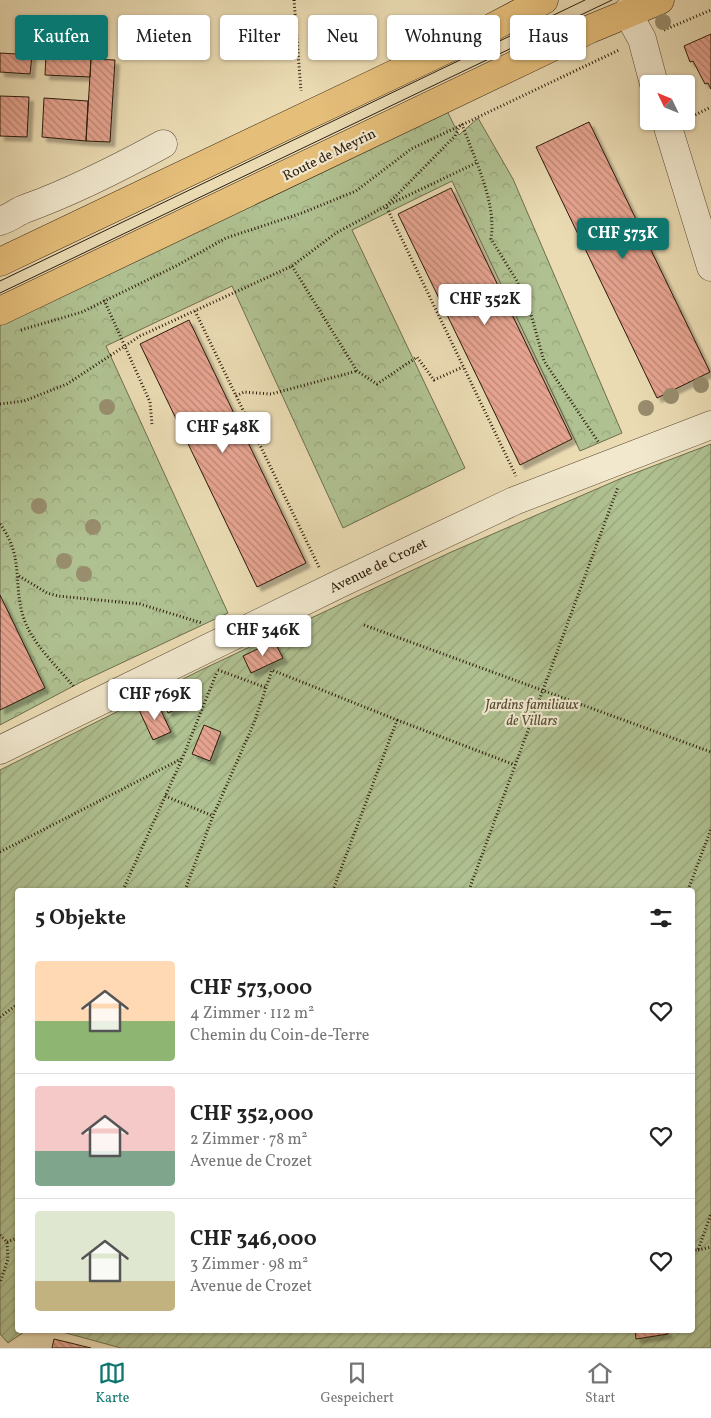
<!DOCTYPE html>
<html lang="de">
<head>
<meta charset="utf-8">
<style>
  body { margin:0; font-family:Vollkorn,serif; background:#f2f2f2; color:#222; height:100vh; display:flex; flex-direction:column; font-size:19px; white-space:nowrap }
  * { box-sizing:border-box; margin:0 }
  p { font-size:16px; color:#767676 }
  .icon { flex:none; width:28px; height:28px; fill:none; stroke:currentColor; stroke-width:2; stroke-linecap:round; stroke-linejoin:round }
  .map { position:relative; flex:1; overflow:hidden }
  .details { position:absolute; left:15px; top:888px; width:680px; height:445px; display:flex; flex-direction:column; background:#fff; border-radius:5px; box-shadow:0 1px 4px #0004 }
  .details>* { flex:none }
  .guide { position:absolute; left:15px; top:15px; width:681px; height:45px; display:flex; gap:10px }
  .needle { width:32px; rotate:313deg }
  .controls { position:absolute; left:640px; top:75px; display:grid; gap:10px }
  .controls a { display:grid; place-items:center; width:55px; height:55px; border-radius:5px; background:#fff; box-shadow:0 1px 4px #0004; font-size:25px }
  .price { position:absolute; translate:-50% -42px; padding:0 11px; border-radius:5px; background:#fff; color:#222; font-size:16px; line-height:32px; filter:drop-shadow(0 1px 2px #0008) }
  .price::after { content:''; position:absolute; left:50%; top:30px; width:15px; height:11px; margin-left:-8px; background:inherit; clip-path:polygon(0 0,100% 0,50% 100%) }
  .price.current { background:#0f766e; color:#fff }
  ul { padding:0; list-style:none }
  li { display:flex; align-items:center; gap:15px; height:125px; padding:0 20px }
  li+li { border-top:1px solid #e0e0e0 }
  li span { display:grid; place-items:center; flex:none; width:140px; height:100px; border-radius:5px; color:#555 }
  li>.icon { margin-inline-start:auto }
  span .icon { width:60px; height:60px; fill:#fffc; stroke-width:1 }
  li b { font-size:21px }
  h2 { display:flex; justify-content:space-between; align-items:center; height:60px; padding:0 20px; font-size:21px }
  .chip { padding:0 18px; border-radius:5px; background:#fff; box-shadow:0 1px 4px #0004; font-size:18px; line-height:45px }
  .chip.current { background:#0f766e; color:#fff }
  .menu { display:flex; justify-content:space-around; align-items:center; height:70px; border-top:1px solid #e0e0e0; background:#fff; font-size:14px; color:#767676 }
  .menu a { display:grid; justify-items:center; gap:2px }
  .menu .current { color:#0f766e }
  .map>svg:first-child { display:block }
  .park { fill:url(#park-crowns); stroke:#6e6e4e }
  .garden { fill:url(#garden-furrows); stroke:#6e6e4e }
  .building { fill:url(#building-back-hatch); stroke:#2c1b0c; filter:url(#shadow) }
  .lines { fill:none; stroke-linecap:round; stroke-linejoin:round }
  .minor-casing { stroke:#5c4b36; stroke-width:29 }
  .major-casing { stroke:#2c1b0c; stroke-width:29 }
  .path { stroke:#2c1b0c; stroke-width:3; stroke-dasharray:1 2.5; stroke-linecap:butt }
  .minor { stroke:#f1e8ce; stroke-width:28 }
  .major { stroke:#e5be7a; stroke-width:28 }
  .tram { stroke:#2c1b0c; stroke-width:1 }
  .tree { fill:#988d6d }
  .labels { text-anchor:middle; stroke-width:4.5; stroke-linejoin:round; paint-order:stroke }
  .street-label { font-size:14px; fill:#2c1b0c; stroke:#f1e8ce }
  .park-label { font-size:14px; font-style:italic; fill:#544d34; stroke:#f1e8ce }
</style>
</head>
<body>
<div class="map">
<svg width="711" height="1348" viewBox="0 0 711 1348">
  <defs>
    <pattern id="park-crowns" width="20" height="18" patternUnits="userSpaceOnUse" patternTransform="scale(1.25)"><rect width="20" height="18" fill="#b0c191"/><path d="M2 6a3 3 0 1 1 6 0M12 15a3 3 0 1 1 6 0" fill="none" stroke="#98a57c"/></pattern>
    <pattern id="garden-furrows" width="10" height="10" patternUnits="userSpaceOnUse" patternTransform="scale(1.25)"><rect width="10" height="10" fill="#b0c191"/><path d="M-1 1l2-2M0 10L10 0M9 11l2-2" fill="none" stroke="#98a57c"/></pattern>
    <pattern id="building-back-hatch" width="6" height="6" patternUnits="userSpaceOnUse" patternTransform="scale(1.25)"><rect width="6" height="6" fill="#e6a490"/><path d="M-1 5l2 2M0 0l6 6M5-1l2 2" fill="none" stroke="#bb8574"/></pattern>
    <filter id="shadow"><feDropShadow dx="4.5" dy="4.5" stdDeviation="1" flood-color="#0004"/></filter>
  </defs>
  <rect width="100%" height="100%" fill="#eadbb3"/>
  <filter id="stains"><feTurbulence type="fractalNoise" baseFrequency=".004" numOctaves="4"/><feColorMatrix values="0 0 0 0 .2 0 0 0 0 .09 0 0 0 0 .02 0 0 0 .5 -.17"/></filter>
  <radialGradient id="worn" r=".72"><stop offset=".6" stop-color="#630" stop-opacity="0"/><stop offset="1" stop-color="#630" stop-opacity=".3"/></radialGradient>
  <path class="park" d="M447,111L459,135L478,118L513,179L622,433L580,451L452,181L352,230L465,468L343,528L232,286L106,346L228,613L81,682L0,725V324Z"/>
  <path class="garden" d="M711,444V1348H121L55,1330H692V890H18V1330H27L8,1343L0,1334V770L201,670L449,553L622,478Z"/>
  <path class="building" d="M144,16L165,17L164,33H144Z
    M711,34V89L708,83L705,84L693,61L690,62L684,46Z
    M0,53L32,55L30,74L0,72Z
    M46,55L91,59L90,77L45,75Z
    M91,59L115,60L110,142L86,141Z
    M0,96L29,97L27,137L0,136Z
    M44,98L88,101L86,141L42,137Z
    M589,122L710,372L657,398L536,147Z
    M451,188L572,439L520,465L398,214Z
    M189,320L306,563L257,587L140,344Z
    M0,595L45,688L0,710Z
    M274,641L283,658L251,673L243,656Z
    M190,682L198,699L168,713L160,696Z
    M157,702L171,732L153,740L139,710Z
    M204,725L221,732L210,761L192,754Z
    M635,1330H667L668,1334L636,1339Z
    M54,1339L91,1348H52Z"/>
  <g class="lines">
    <g class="minor-casing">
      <path id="minor" d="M627,12L642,39L654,84
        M666,121L711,267
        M0,221C11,218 17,211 27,208C74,191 119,168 163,144
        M0,750L339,584L514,501L711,425"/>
    </g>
    <g class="major-casing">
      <path id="major" d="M0,262L491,28L544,0
        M0,311L590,29L660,0"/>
    </g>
    <path class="path" d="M294,0L301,91
      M664,30L711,10
      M689,118L711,107
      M462,124C474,158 497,203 491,239L517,281L530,311L544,361L599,443
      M476,163L386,206L516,476
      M292,266L357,371L377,384L417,357L434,380L463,367
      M104,300L150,402L152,424
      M195,311L319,567
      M21,330L82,312L176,266L226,238L302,213L356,191L411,149L619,50
      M236,396L244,392L271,394L357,371
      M0,404L24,401L67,384L140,336L292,266L336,233L386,206L455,136L461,123
      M0,524C24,556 13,583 23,616C31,643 57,666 74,687
      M19,576L47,593L58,596L140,604L202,623
      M364,625L711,752
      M218,670L267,688
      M397,720L515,765
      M165,796L213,816
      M0,852L181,759
      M123,890L182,759L217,672
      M185,890L213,816L254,723L272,670L397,720L333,890
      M469,890L618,487
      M688,890L711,829
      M0,1017L18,1004
      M0,1235L7,1242L8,1259L0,1283
      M7,1242L18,1238
      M692,1250H698L711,1214
      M698,1250L711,1247
      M550,1330H560"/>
    <use href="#minor" class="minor"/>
    <use href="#major" class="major"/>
    <path class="tram" d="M0,281L585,0
      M0,293L612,0"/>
  </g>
  <g class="tree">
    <circle cx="663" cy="22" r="8"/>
    <circle cx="701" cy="385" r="8"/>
    <circle cx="671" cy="396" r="8"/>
    <circle cx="107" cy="407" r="8"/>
    <circle cx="646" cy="408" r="8"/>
    <circle cx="39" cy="506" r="8"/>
    <circle cx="93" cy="527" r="8"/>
    <circle cx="64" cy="561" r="8"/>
    <circle cx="84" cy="574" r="8"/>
  </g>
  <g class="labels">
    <g class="street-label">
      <text transform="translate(329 154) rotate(-26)" y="5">Route de Meyrin</text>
      <text transform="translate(378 565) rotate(-26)" y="5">Avenue de Crozet</text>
    </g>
    <g class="park-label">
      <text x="532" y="709">Jardins familiaux<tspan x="532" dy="16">de Villars</tspan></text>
    </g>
  </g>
  <rect width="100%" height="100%" filter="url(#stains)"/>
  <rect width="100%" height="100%" fill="url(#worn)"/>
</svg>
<div class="controls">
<a><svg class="needle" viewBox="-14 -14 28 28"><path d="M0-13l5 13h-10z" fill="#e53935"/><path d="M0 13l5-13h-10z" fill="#767676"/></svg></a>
</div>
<b class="price current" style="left:623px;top:260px">CHF 573K</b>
<b class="price" style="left:485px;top:326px">CHF 352K</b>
<b class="price" style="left:223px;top:454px">CHF 548K</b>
<b class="price" style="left:263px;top:657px">CHF 346K</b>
<b class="price" style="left:155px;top:721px">CHF 769K</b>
<div class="guide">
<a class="chip current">Kaufen</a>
<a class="chip">Mieten</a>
<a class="chip">Filter</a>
<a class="chip">Neu</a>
<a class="chip">Wohnung</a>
<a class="chip">Haus</a>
</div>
<section class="details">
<h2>5 Objekte<svg class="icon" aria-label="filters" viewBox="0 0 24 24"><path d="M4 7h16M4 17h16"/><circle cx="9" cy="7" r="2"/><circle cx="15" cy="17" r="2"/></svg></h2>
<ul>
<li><span style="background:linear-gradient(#ffd9b3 60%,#8fb573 0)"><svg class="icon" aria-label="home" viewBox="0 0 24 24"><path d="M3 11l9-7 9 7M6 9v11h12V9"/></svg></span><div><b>CHF 573,000</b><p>4 Zimmer · 112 m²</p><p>Chemin du Coin-de-Terre</p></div><svg class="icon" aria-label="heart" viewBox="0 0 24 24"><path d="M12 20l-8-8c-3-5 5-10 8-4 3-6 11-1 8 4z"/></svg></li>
<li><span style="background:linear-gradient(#f6c9c9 65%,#7fa58c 0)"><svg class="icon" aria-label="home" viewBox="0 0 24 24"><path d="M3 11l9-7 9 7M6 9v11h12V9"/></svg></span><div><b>CHF 352,000</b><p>2 Zimmer · 78 m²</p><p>Avenue de Crozet</p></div><svg class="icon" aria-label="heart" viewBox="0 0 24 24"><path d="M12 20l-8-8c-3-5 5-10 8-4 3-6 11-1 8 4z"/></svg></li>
<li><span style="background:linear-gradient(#dfe7d0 70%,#c2b280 0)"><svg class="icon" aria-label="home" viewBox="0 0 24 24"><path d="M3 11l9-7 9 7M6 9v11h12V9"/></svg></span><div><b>CHF 346,000</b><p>3 Zimmer · 98 m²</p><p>Avenue de Crozet</p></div><svg class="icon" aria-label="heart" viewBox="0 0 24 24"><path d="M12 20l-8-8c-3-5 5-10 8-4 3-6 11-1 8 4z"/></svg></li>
</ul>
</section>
</div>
<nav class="menu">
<a class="current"><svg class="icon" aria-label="map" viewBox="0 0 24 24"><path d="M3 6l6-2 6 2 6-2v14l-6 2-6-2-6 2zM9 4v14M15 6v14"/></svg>Karte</a>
<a><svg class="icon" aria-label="saved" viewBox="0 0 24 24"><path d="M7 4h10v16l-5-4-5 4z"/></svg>Gespeichert</a>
<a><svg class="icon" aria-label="home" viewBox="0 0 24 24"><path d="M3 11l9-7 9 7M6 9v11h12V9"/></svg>Start</a>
</nav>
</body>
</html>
